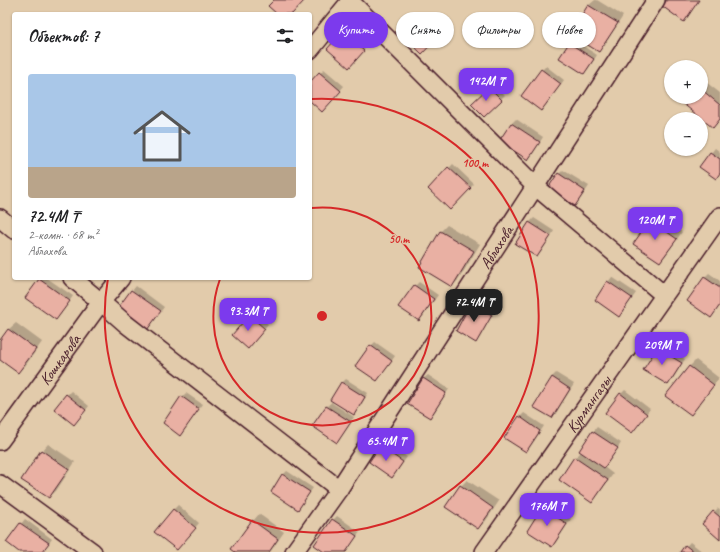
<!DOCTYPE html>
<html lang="ru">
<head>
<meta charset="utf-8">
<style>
  body { margin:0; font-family:Caveat,sans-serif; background:#f2f2f2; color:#202124; height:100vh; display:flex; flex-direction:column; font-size:15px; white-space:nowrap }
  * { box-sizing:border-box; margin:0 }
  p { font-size:13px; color:#757577 }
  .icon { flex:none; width:22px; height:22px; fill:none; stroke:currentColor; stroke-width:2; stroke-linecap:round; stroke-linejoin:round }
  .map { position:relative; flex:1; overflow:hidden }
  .drawer { position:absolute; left:12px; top:12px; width:300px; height:268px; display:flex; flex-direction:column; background:#fff; border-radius:4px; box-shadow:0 1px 3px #0004 }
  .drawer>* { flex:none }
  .top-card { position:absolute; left:324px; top:12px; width:336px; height:36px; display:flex; gap:8px }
  .fabs { position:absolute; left:664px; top:60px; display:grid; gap:8px }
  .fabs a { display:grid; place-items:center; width:44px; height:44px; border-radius:50%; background:#fff; box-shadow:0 1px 3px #0004; font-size:20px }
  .price { position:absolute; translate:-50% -34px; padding:0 9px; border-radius:8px; background:#7c3aed; color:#fff; font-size:13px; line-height:26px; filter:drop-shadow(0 1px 2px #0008) }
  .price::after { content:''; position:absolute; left:50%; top:24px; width:12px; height:9px; margin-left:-6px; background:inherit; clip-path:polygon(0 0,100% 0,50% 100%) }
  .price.current { background:#222; color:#fff }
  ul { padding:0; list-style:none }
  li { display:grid; align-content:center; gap:8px; height:212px; padding:0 16px }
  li+li { border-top:1px solid #e0e0e0 }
  li span { display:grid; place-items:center; height:124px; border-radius:4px; color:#555 }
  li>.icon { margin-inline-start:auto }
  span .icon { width:72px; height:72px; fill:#fffc; stroke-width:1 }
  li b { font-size:17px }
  h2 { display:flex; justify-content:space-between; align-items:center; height:48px; padding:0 16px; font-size:17px }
  .chip { padding:0 14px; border-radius:18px; background:#fff; box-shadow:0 1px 3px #0004; font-size:14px; line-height:36px }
  .chip.current { background:#7c3aed; color:#fff }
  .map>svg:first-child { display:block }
  .shadow { fill:#0003 }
  .building { fill:#e9b0a3; stroke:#4a1f2b }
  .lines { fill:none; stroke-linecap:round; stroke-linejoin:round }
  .minor-casing { stroke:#4a1f2b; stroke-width:20 }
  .minor { stroke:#e2cbab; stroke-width:17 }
  .ring { fill:none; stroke:#d62828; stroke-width:2 }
  .labels { text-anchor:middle; stroke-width:3; stroke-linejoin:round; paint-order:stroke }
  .street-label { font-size:16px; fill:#4a1f2b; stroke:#e2cbab }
  .centre { fill:#d62828; stroke:#e2cbab; stroke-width:2 }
  .ring-label { font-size:12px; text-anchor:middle; font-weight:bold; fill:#d62828; stroke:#e2cbab; stroke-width:3; stroke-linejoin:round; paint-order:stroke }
</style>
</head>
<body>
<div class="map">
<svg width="720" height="552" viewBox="0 0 720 552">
  <rect width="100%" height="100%" fill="#e2cbab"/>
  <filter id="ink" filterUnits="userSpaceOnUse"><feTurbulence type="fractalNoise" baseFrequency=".025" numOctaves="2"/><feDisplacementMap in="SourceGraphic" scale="8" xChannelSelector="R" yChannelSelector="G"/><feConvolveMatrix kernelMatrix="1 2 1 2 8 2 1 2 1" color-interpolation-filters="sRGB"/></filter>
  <g filter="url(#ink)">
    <path class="shadow" d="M595,0H597L623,16L605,44L599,50L572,33L589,5Z
      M421,12L442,33L422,53L401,32Z
      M347,29L367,46L353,63L329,49Z
      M574,40L597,55L588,69L584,73L570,44Z
      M546,66L564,80L545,106L542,70Z
      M324,69L344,86L326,107L310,100V84Z
      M702,79L720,93V119L713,127L686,97H701V80Z
      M494,84L505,95L484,116L473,104Z
      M516,119L543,137L532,155L528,159L500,141L512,123Z
      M715,148L720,152V173L716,178L701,166Z
      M453,164L474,184L450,209L429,189Z
      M563,170L589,186L579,201L575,205L550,188L559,174Z
      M657,214L682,232L666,255L660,261L634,243L651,220Z
      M534,218L554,231L541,252L537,256L530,222Z
      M447,225L480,244L459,279L452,286L420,266L441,231Z
      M709,273L720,281V305L711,316L689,301L705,277Z
      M612,277L636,293L623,311L619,315L596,300L608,282Z
      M42,278H47L73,296L60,315L27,298Z
      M419,282L438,295L423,316L419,320L415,286Z
      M136,286L164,307L151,325L118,308Z
      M476,300L495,310L480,337L476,342L472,304Z
      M254,312L268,324L252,344L250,316Z
      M16,323L42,342L25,366L18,372L0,359V342L9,329Z
      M375,342L395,356L381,376L371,346Z
      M662,344L685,359L672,380L668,384L645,369L658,348Z
      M696,360L719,378L697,408L690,414L667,396L690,366Z
      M556,373L574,384L556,413L551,417L552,377Z
      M428,375L449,389L434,413L430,417L423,379Z
      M346,379L368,393L358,410L353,414L334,401L332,403L354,417L341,437L314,426L327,406L333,401L342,383Z
      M625,390L650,409L632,432L621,394Z
      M71,391L89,406L78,420L67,395Z
      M186,393L202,404L184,430L180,434L182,397Z
      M524,413L544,426L530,447L526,451L520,417Z
      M597,427L621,443L608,463L604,467L613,474L598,495L592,501L575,458L581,452L580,451L593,432Z
      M385,442L407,457L396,473L392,477L370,462L381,446Z
      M48,444L75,462L56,491L49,497L42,451Z
      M287,471L313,488L302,504L298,509L283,475Z
      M467,480L499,501L485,522L478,528L461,486Z
      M547,504L571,519L556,542L552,546L543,508Z
      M178,505L199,523L181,545L173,510Z
      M718,508L720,509V538L703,524Z
      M259,514L284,532L270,552H237L253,521Z
      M337,516L360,532L346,552H326L333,520Z
      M25,519L52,539L42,552H21L7,542L21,524Z
      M690,542L703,552H681Z"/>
    <path class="building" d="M274,0H302L304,1L292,14H277L268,6Z
      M667,0H699L684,22L662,6Z
      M588,5L618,23L599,52L570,34Z
      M416,15L438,37L422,54L399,32Z
      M342,32L364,51L349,68L327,49Z
      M569,43L594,59L584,74L559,58Z
      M541,69L561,84L541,111L521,96Z
      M319,72L341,91L322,112L310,101V82Z
      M489,87L502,100L484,117L471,104Z
      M701,89L720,105V119L713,128L681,102L685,97H701Z
      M511,123L540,142L528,160L499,141Z
      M710,152L720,159V173L716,179L699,167Z
      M448,167L471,188L450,210L428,189Z
      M558,173L585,191L575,206L548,188Z
      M650,220L677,239L660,262L633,244Z
      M529,222L551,236L537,257L515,244Z
      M440,231L474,251L452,287L419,267Z
      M704,277L720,288V305L711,318L687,301Z
      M39,279L70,301L56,320L25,298Z
      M607,281L632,298L619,317L595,300Z
      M414,285L434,299L419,321L398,307Z
      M131,290L161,311L147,330L117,309Z
      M471,303L492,315L476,343L456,331Z
      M249,315L265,329L248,349L232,335Z
      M8,329L36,349L18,373L0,360V340Z
      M370,345L392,361L377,381L355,366Z
      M657,348L682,363L668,385L643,370Z
      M689,366L714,385L691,415L665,396Z
      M552,377L570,389L552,418L533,407Z
      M423,378L446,393L430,418L407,404Z
      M341,382L365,397L354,415L330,400Z
      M620,393L647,414L632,433L605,413Z
      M66,394L86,410L74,425L54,409Z
      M181,396L199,409L180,436L163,423Z
      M326,406L351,422L337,443L312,426Z
      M519,416L540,431L526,452L504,438Z
      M592,431L618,448L604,468L579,451Z
      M380,446L403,462L392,478L369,462Z
      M41,450L69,469L49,498L21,480Z
      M574,457L608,480L592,503L559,480Z
      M282,474L310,492L298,510L271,492Z
      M460,485L493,508L478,529L445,507Z
      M542,507L567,524L552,547L527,531Z
      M173,509L196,528L177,550L154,532Z
      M713,511L720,517V540L702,524Z
      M332,519L357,536L346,552H324L314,545Z
      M252,520L278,539L269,552H235L231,549Z
      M20,523L49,543L42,552H19L6,542Z
      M685,545L694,552H680Z"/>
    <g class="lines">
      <g class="minor-casing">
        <g id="minor">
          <path d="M349,0L535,186L664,295"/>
          <path d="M310,50L351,0"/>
          <path d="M0,218L14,230"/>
          <path d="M72,278L101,302L126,324L339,489"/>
          <path id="s1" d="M0,441L101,302L121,278"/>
          <path d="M0,484L93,552"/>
          <path id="s2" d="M294,552L339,489L656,0"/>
          <path id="s3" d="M484,552L720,216"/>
        </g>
      </g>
      <use href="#minor" class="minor"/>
    </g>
  </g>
  <g class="ring">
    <path d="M311 208A109 109 0 1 1 220 279"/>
    <path d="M311 99A217 217 0 1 1 108 278"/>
  </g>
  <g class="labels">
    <g class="street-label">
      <text dy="6" stroke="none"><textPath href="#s2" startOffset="366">Аблахова</textPath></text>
      <text dy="6" stroke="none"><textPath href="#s1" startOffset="101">Кошкарова</textPath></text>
      <text dy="6" stroke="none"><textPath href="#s3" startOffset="181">Курмангазы</textPath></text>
    </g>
  </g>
  <circle cx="322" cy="316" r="6" class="centre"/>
  <g class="ring-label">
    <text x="475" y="167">100 m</text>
    <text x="399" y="243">50 m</text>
  </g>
</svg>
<div class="fabs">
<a>+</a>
<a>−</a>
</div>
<b class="price" style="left:486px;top:102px">142M ₸</b>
<b class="price" style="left:655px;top:241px">120M ₸</b>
<b class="price current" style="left:474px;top:323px">72.4M ₸</b>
<b class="price" style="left:248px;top:332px">93.3M ₸</b>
<b class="price" style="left:662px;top:366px">209M ₸</b>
<b class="price" style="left:386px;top:462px">65.4M ₸</b>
<b class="price" style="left:547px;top:527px">176M ₸</b>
<div class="top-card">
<a class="chip current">Купить</a>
<a class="chip">Снять</a>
<a class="chip">Фильтры</a>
<a class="chip">Новое</a>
</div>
<section class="drawer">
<h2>Объектов: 7<svg class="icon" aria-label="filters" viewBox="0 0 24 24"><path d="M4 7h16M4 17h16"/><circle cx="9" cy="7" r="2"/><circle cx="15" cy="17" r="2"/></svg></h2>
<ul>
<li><span style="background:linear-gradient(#a9c7e8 75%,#b9a48a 0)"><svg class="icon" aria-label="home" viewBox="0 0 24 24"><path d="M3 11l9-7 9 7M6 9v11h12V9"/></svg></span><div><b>72.4M ₸</b><p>2-комн. · 68 m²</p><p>Аблахова</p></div></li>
</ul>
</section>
</div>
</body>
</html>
